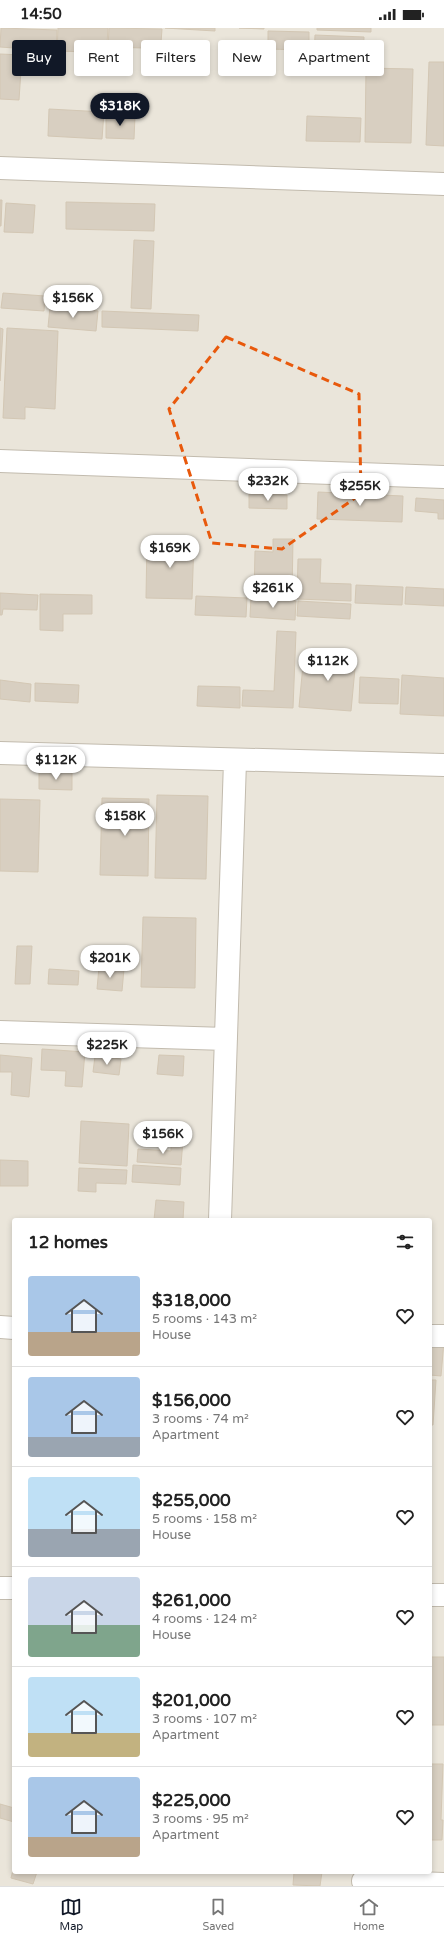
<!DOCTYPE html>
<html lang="en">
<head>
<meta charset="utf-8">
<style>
  body { margin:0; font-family:"Varela Round",sans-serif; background:#f2f2f2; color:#222; height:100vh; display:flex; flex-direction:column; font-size:15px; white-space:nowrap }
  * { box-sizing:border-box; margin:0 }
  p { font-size:13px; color:#767676 }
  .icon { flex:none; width:22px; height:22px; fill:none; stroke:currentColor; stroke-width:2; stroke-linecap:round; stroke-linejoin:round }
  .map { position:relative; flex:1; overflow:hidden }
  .panel { position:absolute; left:12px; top:1190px; width:420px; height:656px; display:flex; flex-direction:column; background:#fff; border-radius:4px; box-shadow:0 2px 6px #0003 }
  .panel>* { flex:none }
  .guide { position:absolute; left:12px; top:12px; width:420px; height:36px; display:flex; gap:8px }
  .price { position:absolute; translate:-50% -34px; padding:0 9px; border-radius:14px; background:#fff; color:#222; font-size:13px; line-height:26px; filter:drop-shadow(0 1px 2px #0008) }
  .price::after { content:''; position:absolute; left:50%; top:24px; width:12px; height:9px; margin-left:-6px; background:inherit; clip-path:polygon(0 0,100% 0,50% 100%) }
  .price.active { background:#111827; color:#fff }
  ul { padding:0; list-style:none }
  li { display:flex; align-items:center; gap:12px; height:100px; padding:0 16px }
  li+li { border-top:1px solid #e0e0e0 }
  li span { display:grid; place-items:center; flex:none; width:112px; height:80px; border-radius:4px; color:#555 }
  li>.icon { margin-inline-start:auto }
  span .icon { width:48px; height:48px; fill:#fffc; stroke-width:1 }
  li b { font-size:17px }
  h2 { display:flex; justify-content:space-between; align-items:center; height:48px; padding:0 16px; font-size:17px }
  .pill { padding:0 14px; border-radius:4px; background:#fff; box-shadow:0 2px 6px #0003; font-size:14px; line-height:36px }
  .pill.active { background:#111827; color:#fff }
  .status { display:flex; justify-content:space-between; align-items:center; height:28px; padding:0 20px; background:#fff; direction:ltr }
  .status svg { height:11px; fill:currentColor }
  .tabs { display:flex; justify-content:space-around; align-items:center; height:56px; border-top:1px solid #e0e0e0; background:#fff; font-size:11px; color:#767676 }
  .tabs a { display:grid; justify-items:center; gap:2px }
  .tabs .active { color:#111827 }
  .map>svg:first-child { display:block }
  .residential { fill:#eae5da; fill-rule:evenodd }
  .building { fill:#d8cfc1; stroke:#d3c7b4 }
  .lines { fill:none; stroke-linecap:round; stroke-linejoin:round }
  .minor-casing { stroke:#c2bbae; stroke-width:24 }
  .minor { stroke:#fff; stroke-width:22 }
  .marked { fill:none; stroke:#e8590c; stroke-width:3; stroke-dasharray:8 5; stroke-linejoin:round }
</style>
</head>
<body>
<div class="status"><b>14:50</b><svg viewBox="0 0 49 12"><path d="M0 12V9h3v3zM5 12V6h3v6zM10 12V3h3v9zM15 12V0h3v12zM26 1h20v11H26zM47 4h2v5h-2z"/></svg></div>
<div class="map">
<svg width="444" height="1858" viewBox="0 0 444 1858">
  <rect width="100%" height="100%" fill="#f6f3ec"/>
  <path class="residential" d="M0,0H444V1858H0ZM14,1192H430V1844H14Z"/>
  <path class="building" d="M1,0L57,2L56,23L0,19Z
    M58,0H108L106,31H88V24L57,23Z
    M109,0L162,1L160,28H143L144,20L108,19Z
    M165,0H215V3Z
    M239,0H264V1Z
    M317,0H371V4L317,2Z
    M268,3L309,4V22L268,21Z
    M315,7L364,9L363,33L314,31Z
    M0,26L22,27L19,72L0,71Z
    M429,34H444V118L426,117Z
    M366,40L413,41L411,115L365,114Z
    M49,81L104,84L102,111L48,108Z
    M106,88H135L134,111L106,110Z
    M307,88L361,90L360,114L306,113Z
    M0,172H2L1,198H0Z
    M66,174L155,176L154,203L66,201Z
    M6,175L35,177L33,205L4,204Z
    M134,212L154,213L151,281L131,280Z
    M3,265L45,268L44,283L1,280Z
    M50,279L98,283L96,303L48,299Z
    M102,283L199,287L198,303L102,299Z
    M0,300L3,301L0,353Z
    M7,300L58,303L55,381L25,379V391L3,390Z
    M318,464L403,468L402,494L317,491Z
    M249,466L287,467V481L249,480Z
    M416,470L444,472V491H438V485L415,483Z
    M273,511H293L292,568L254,567L255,523L273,524Z
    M147,512L194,513L192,571L146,570Z
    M298,531H321L320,555L351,556V573L297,571Z
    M356,557L403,559L402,577L355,575Z
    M406,559L444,561V578L405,576Z
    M0,565L38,567L37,582L3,581L2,587H0Z
    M40,566L92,567V586H63V603L40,602Z
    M196,568L247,570L246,589L195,587Z
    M251,569L296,573L295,592L250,589Z
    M298,573L351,576L350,591L297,588Z
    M277,603L296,604L293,680L242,678L243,662L274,663Z
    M304,626L356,630L351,683L299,679Z
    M402,647L444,650V688L400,686Z
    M360,649L399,651L398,676L359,675Z
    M0,652L31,656L30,674L0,671Z
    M35,655L79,657L78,675L35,673Z
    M198,658L240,659V680L197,678Z
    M39,744H72V762L39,761Z
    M157,767L208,768L206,851L155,850Z
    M102,770L149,771L148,848L100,847Z
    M0,771L40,772L38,844L0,843Z
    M143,889L196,890L195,960L141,959Z
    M17,918H32L30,956H15Z
    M99,939L124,941L122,963L97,961Z
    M49,941L79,943L78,957L48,956Z
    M42,1021L85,1024L82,1059L65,1058L66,1043L41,1042Z
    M0,1027L32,1030L29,1069L11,1067L12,1044H0Z
    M159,1027L184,1028L183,1048L157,1046Z
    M95,1028L121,1031L119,1047L93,1044Z
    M81,1093L129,1096L127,1138L79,1135Z
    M171,1112H183L181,1137L137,1134L138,1121L171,1123Z
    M0,1132L28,1133V1158H0Z
    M133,1137L181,1140L180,1157L132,1154Z
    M79,1140L127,1142L126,1156L96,1155V1164L78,1163Z
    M156,1172L184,1174L183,1192H154Z
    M430,1312L444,1313L441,1348L430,1347Z
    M430,1352H436L433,1397H430Z
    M430,1629H444V1697H430Z
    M430,1736H443L441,1792H443L442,1812H430Z
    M0,1776L14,1780V1794L0,1790Z
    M14,1838V1844H37L33,1856L11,1850Z
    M294,1844H322L320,1858L293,1857Z"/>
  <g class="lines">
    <g class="minor-casing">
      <path id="minor" d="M0,140L444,156
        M0,433L444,449
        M0,725L444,737
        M0,1004L226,1011
        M220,1192L235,733
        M0,1299L14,1300
        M430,1308H444
        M0,1560H14
        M430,1567H444
        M363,1853L444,1856"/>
    </g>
    <use href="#minor" class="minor"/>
  </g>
  <path class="marked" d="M226,309L359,366L361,466L282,521L212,515L169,381Z"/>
</svg>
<b class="price active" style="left:120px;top:99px">$318K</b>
<b class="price" style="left:73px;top:291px">$156K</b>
<b class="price" style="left:268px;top:474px">$232K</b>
<b class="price" style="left:360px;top:479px">$255K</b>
<b class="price" style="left:170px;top:541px">$169K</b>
<b class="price" style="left:273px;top:581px">$261K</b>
<b class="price" style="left:328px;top:654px">$112K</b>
<b class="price" style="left:56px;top:753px">$112K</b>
<b class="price" style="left:125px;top:809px">$158K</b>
<b class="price" style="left:110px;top:951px">$201K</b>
<b class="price" style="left:107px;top:1038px">$225K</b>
<b class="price" style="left:163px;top:1127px">$156K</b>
<div class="guide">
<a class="pill active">Buy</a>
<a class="pill">Rent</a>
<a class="pill">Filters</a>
<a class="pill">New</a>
<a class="pill">Apartment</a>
</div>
<section class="panel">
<h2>12 homes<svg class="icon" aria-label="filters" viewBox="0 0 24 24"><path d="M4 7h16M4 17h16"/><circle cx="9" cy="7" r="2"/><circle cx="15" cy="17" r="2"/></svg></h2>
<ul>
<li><span style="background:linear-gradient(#a9c7e8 70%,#b9a48a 0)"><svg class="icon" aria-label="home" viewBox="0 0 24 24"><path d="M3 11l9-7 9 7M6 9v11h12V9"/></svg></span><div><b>$318,000</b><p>5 rooms · 143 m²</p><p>House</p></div><svg class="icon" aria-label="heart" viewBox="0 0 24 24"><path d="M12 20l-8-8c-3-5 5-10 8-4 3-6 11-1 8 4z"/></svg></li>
<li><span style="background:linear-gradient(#a9c7e8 75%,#9aa5b1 0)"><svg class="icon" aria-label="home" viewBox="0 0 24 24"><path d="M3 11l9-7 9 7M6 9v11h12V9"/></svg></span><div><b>$156,000</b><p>3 rooms · 74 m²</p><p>Apartment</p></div><svg class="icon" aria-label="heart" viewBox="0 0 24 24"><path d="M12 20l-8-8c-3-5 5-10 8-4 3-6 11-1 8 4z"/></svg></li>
<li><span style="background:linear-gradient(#bfe0f5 65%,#9aa5b1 0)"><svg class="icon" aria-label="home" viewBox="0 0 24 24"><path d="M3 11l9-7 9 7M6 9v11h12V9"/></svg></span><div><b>$255,000</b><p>5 rooms · 158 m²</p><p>House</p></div><svg class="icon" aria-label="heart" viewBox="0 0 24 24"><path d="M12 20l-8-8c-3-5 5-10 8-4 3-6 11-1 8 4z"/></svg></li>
<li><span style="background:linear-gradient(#c9d6e8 60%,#7fa58c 0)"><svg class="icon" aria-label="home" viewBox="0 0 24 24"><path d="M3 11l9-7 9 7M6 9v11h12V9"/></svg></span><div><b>$261,000</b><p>4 rooms · 124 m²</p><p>House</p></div><svg class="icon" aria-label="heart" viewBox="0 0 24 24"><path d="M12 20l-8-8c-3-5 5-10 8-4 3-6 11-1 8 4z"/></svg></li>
<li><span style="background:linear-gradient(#bfe0f5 70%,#c2b280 0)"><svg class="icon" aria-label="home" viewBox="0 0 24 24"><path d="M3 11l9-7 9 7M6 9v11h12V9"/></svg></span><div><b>$201,000</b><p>3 rooms · 107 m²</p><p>Apartment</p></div><svg class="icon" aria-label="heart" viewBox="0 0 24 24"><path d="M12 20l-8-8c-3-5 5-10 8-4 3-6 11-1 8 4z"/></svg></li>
<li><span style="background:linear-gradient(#a9c7e8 75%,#b9a48a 0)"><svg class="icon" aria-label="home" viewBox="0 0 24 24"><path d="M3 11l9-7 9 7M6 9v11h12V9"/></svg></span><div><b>$225,000</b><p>3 rooms · 95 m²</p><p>Apartment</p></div><svg class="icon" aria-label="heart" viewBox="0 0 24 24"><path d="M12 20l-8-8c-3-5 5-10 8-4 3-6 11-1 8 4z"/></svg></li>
</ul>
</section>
</div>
<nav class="tabs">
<a class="active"><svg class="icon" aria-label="map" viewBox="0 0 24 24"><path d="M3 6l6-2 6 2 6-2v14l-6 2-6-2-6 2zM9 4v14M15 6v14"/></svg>Map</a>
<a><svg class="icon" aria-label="saved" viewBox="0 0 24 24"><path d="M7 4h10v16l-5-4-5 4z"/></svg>Saved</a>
<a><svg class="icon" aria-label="home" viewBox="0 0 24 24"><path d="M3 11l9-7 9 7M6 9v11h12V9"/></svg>Home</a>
</nav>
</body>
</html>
